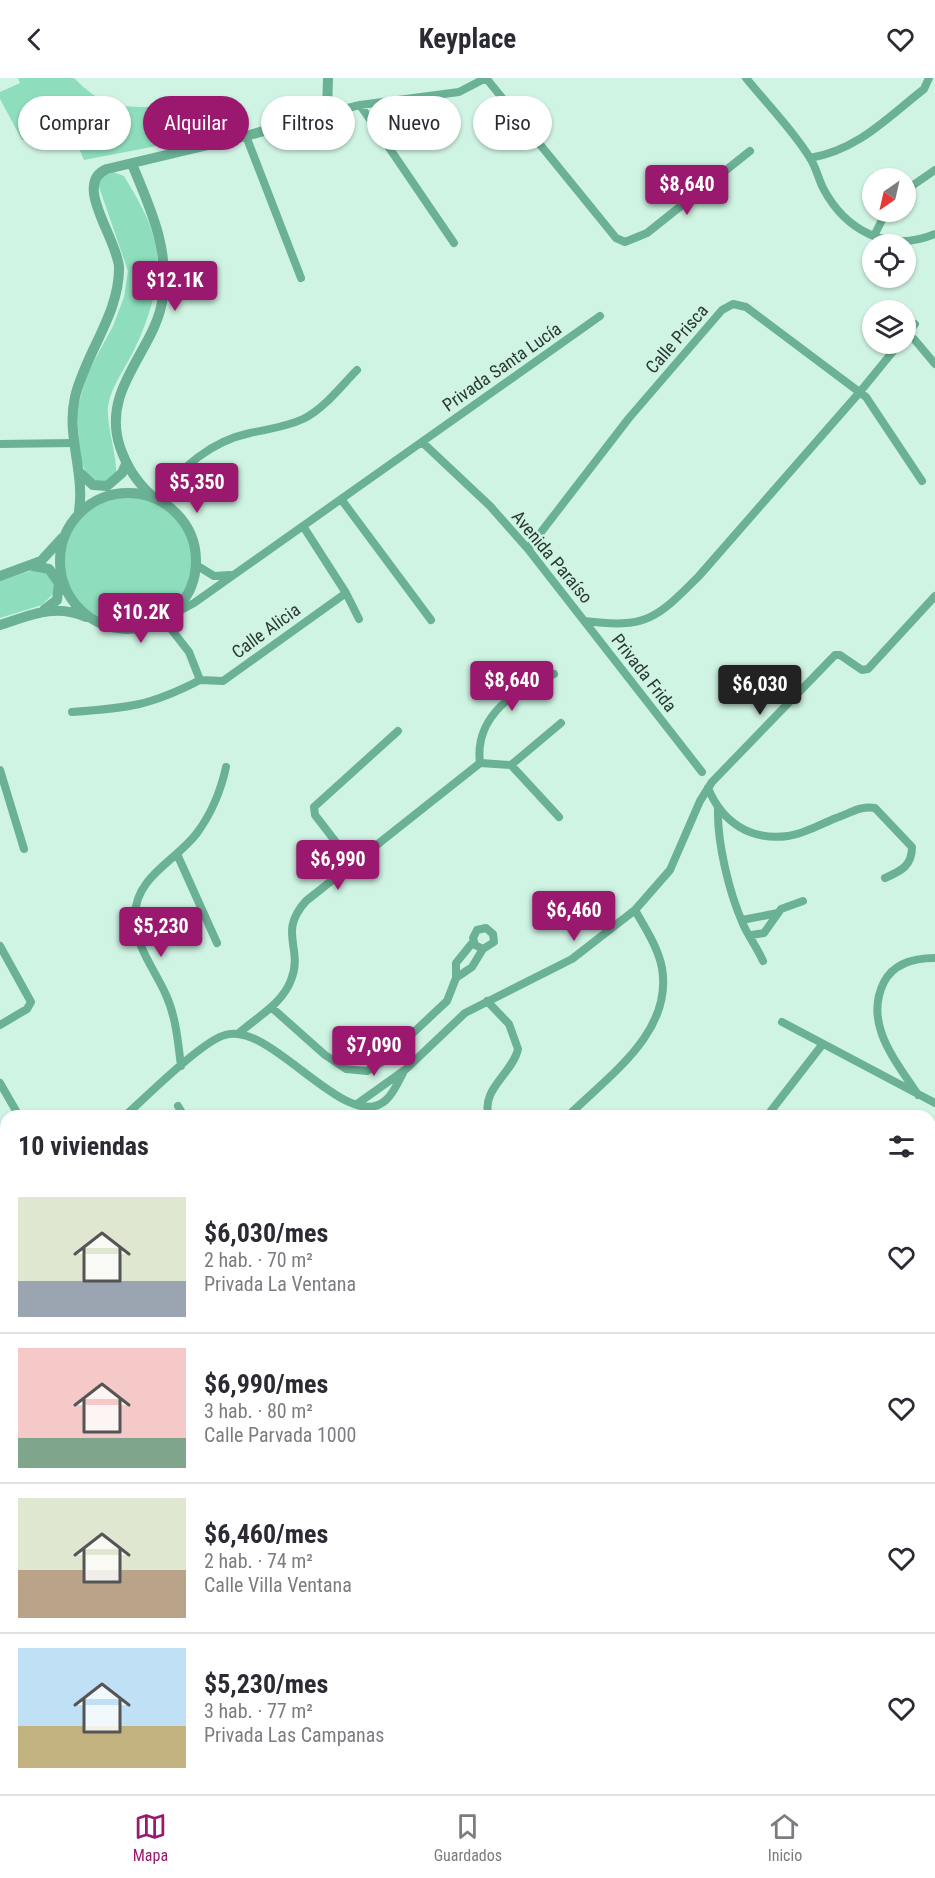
<!DOCTYPE html>
<html lang="es">
<head>
<meta charset="utf-8">
<style>
  body { margin:0; font-family:"Roboto Condensed",sans-serif; background:#f2f2f3; color:#2b2b33; height:100vh; display:flex; flex-direction:column; font-size:22px; white-space:nowrap }
  * { box-sizing:border-box; margin:0 }
  p { font-size:20px; color:#7c7c81 }
  .icon { flex:none; width:33px; height:33px; fill:none; stroke:currentColor; stroke-width:2; stroke-linecap:round; stroke-linejoin:round }
  .map { position:relative; flex:1; overflow:hidden }
  .panel { position:absolute; left:0px; top:1032px; width:936px; height:684px; display:flex; flex-direction:column; background:#fff; border-radius:18px 18px 0 0; box-shadow:0 2px 4px #0004 }
  .panel>* { flex:none }
  .hud { position:absolute; left:18px; top:18px; width:600px; height:54px; display:flex; gap:12px }
  .needle { width:39px; rotate:214deg }
  .controls { position:absolute; left:862px; top:90px; display:grid; gap:12px }
  .controls a { display:grid; place-items:center; width:54px; height:54px; border-radius:50%; background:#fff; box-shadow:0 2px 4px #0004; font-size:30px }
  .price { position:absolute; translate:-50% -51px; padding:0 14px; border-radius:6px; background:#9a196e; color:#fff; font-size:20px; line-height:39px; filter:drop-shadow(0 2px 3px #0008) }
  .price::after { content:''; position:absolute; left:50%; top:36px; width:18px; height:14px; margin-left:-9px; background:inherit; clip-path:polygon(0 0,100% 0,50% 100%) }
  .price.active { background:#222; color:#fff }
  ul { padding:0; list-style:none }
  li { display:flex; align-items:center; gap:18px; height:150px; padding:0 18px }
  li+li { border-top:2px solid #e1e1e2 }
  li span { display:grid; place-items:center; flex:none; width:168px; height:120px; border-radius:0px; color:#555 }
  li>.icon { margin-inline-start:auto }
  span .icon { width:72px; height:72px; fill:#fffc; stroke-width:1 }
  li b { font-size:26px }
  h2 { display:flex; justify-content:space-between; align-items:center; height:72px; padding:0 18px; font-size:26px }
  .tag { padding:0 21px; border-radius:27px; background:#fff; box-shadow:0 2px 4px #0004; font-size:21px; line-height:54px }
  .tag.active { background:#9a196e; color:#fff }
  header { display:flex; justify-content:space-between; align-items:center; height:78px; padding:0 18px; background:#fff; font-size:27px; font-weight:700 }
  .tab-bar { display:flex; justify-content:space-around; align-items:center; height:84px; border-top:2px solid #e1e1e2; background:#fff; font-size:16px; color:#7c7c81 }
  .tab-bar a { display:grid; justify-items:center; gap:3px }
  .tab-bar .active { color:#9a196e }
  .map>svg:first-child { display:block }
  .green { fill:#8edebd }
  .lines { fill:none; stroke-linecap:round; stroke-linejoin:round }
  .minor { stroke:#6bb195; stroke-width:8 }
  .tertiary { stroke:#6bb195; stroke-width:10 }
  .secondary { stroke:#348f6f; stroke-width:10 }
  .labels { text-anchor:middle; stroke-width:5; stroke-linejoin:round; paint-order:stroke }
  .street-label { font-size:18px; fill:#2b3933; stroke:#d0f4e4 }
</style>
</head>
<body>
<header><svg class="icon" aria-label="back" viewBox="0 0 24 24"><path d="M15 5l-7 7 7 7"/></svg>Keyplace<svg class="icon" aria-label="heart" viewBox="0 0 24 24"><path d="M12 20l-8-8c-3-5 5-10 8-4 3-6 11-1 8 4z"/></svg></header>
<div class="map">
<svg width="935" height="1716" viewBox="0 0 935 1716">
  <rect width="100%" height="100%" fill="#d0f4e4"/>
  <path class="green" d="M18,0H74C100,26 113,29 148,29L162,67L84,82L71,51L22,62L0,21V14L20,5Z
    M113,94L124,98C136,118 150,141 155,164C163,198 150,239 135,270C127,288 111,308 108,328C106,348 120,387 115,400L100,405L87,398L80,380L77,332L87,296L113,248L124,219L128,193L98,106L104,98Z
    M64 482a64 64 0 1 1 128 0a64 64 0 1 1-128 0Z
    M36,491L44,493L55,506L54,515L42,527L0,540V503Z
    M657,1710H765L755,1716H663Z"/>
  <g class="lines">
    <path class="minor" d="M486,0L616,160L625,164L647,155L750,73
      M746,0C767,26 793,52 810,80C816,89 818,100 823,110C845,152 888,176 935,156
      M360,27L454,165
      M327,35L360,27L459,14L486,0
      M246,58L301,200
      M810,80C858,72 887,40 924,11L929,0
      M906,112L935,92
      M874,158L886,134
      M906,257L914,261L935,286
      M906,257L915,246
      M422,364L490,428L528,471L702,694
      M0,366L74,365
      M159,421C179,390 212,363 250,355C268,351 286,349 303,341C324,331 341,308 357,292
      M341,421L431,542
      M303,448L346,515L359,541
      M528,471L629,340L722,232L733,226L746,229L866,319L922,403
      M196,487L214,498L230,497
      M168,539L194,525L600,238
      M164,542L189,574L200,602
      M585,543C647,551 657,540 699,498L859,315L899,266
      M200,602L223,603L346,515
      M72,634C128,630 150,628 200,602
      M480,685C474,638 516,611 554,596
      M480,685L511,687L559,739
      M511,687L561,645
      M0,692L24,771
      M708,710C722,744 750,763 788,758C804,756 821,746 836,740C848,736 862,727 875,730L912,769C912,788 901,793 885,800
      M718,730C717,765 729,814 743,846C748,858 757,869 763,883
      M177,776L217,865
      M352,785L315,737L314,729L398,653
      M742,842L778,835
      M752,857L764,855L781,831L803,823
      M0,868L31,924L27,931L0,947
      M456,900V885L473,864
      M487,923L509,946L518,971C513,995 480,1012 489,1038
      M271,929L325,977L346,991L367,993L382,984L447,923L456,900L472,889L483,871L494,864L493,856L486,850L477,852L473,860L475,867L483,871
      M782,944L935,1025
      M239,955C256,940 283,925 291,902C304,870 277,855 306,823L480,685
      M181,988C178,964 176,939 166,917C154,890 134,867 135,837C136,798 176,783 197,755C211,736 221,712 226,689
      M0,1005L19,1038
      M918,1017C896,983 863,946 884,904C894,885 914,880 935,880
      M357,1026L406,991L465,935L572,881L635,832L670,792L700,723L712,704L835,577H840L862,592L868,591L935,518
      M178,1028L184,1038
      M125,1038C145,1020 202,963 225,957C271,942 347,1058 386,1022C394,1015 398,1004 403,995
      M568,1038C608,998 673,955 662,890C658,869 645,850 635,832
      M767,1038L822,967
      M930,1089H935
      M930,1137H935
      M0,1167L6,1161
      M930,1204L935,1210
      M931,1310L935,1307
      M0,1468L6,1464
      M0,1519L6,1527
      M930,1540H935
      M930,1625L935,1621
      M0,1629L6,1625
      M137,1710L142,1716
      M489,1710L493,1713
      M650,1710L658,1716
      M809,1710L813,1716
      M106,1716L115,1710
      M329,1716L337,1710"/>
    <path class="tertiary" d="M132,86C150,130 169,169 163,218C157,272 100,309 120,369C127,389 136,403 152,418
      M80,395L93,407L107,408L122,395L126,386
      M60 483a68 68 0 1 1 136 0a68 68 0 1 1-136 0Z
      M79,433C85,394 66,358 75,319C85,276 120,235 119,189C117,160 72,105 107,91L246,58L327,35L328,0
      M33,488L49,491L59,505L57,522L44,532
      M0,498L41,483L62,460
      M0,547C31,537 55,525 86,539"/>
    <path class="secondary" d="M0,1260L6,1269
      M0,1281L6,1289
      M303,1710L307,1716
      M320,1710L325,1716"/>
  </g>
  <g class="labels">
    <g class="street-label">
      <text transform="translate(677 261) rotate(-49)" y="6">Calle Prisca</text>
      <text transform="translate(502 289) rotate(-35)" y="6">Privada Santa Lucía</text>
      <text transform="translate(552 479) rotate(50)" y="6">Avenida Paraíso</text>
      <text transform="translate(266 553) rotate(-36)" y="6">Calle Alicia</text>
      <text transform="translate(644 595) rotate(52)" y="6">Privada Frida</text>
    </g>
  </g>
</svg>
<div class="controls">
<a><svg class="needle" viewBox="-14 -14 28 28"><path d="M0-13l5 13h-10z" fill="#e53935"/><path d="M0 13l5-13h-10z" fill="#7c7c81"/></svg></a>
<a><svg class="icon" aria-label="locate" viewBox="0 0 24 24"><circle cx="12" cy="12" r="6"/><path d="M12 2v4M12 18v4M2 12h4M18 12h4"/></svg></a>
<a><svg class="icon" aria-label="layers" viewBox="0 0 24 24"><path d="M12 4l9 5-9 5-9-5zM3 14l9 5 9-5"/></svg></a>
</div>
<b class="price" style="left:687px;top:138px">$8,640</b>
<b class="price" style="left:175px;top:234px">$12.1K</b>
<b class="price" style="left:197px;top:436px">$5,350</b>
<b class="price" style="left:141px;top:566px">$10.2K</b>
<b class="price" style="left:512px;top:634px">$8,640</b>
<b class="price active" style="left:760px;top:638px">$6,030</b>
<b class="price" style="left:338px;top:813px">$6,990</b>
<b class="price" style="left:574px;top:864px">$6,460</b>
<b class="price" style="left:161px;top:880px">$5,230</b>
<b class="price" style="left:374px;top:999px">$7,090</b>
<div class="hud">
<a class="tag">Comprar</a>
<a class="tag active">Alquilar</a>
<a class="tag">Filtros</a>
<a class="tag">Nuevo</a>
<a class="tag">Piso</a>
</div>
<section class="panel">
<h2>10 viviendas<svg class="icon" aria-label="filters" viewBox="0 0 24 24"><path d="M4 7h16M4 17h16"/><circle cx="9" cy="7" r="2"/><circle cx="15" cy="17" r="2"/></svg></h2>
<ul>
<li><span style="background:linear-gradient(#dfe7d0 70%,#9aa5b1 0)"><svg class="icon" aria-label="home" viewBox="0 0 24 24"><path d="M3 11l9-7 9 7M6 9v11h12V9"/></svg></span><div><b>$6,030/mes</b><p>2 hab. · 70 m²</p><p>Privada La Ventana</p></div><svg class="icon" aria-label="heart" viewBox="0 0 24 24"><path d="M12 20l-8-8c-3-5 5-10 8-4 3-6 11-1 8 4z"/></svg></li>
<li><span style="background:linear-gradient(#f6c9c9 75%,#7fa58c 0)"><svg class="icon" aria-label="home" viewBox="0 0 24 24"><path d="M3 11l9-7 9 7M6 9v11h12V9"/></svg></span><div><b>$6,990/mes</b><p>3 hab. · 80 m²</p><p>Calle Parvada 1000</p></div><svg class="icon" aria-label="heart" viewBox="0 0 24 24"><path d="M12 20l-8-8c-3-5 5-10 8-4 3-6 11-1 8 4z"/></svg></li>
<li><span style="background:linear-gradient(#dfe7d0 60%,#b9a48a 0)"><svg class="icon" aria-label="home" viewBox="0 0 24 24"><path d="M3 11l9-7 9 7M6 9v11h12V9"/></svg></span><div><b>$6,460/mes</b><p>2 hab. · 74 m²</p><p>Calle Villa Ventana</p></div><svg class="icon" aria-label="heart" viewBox="0 0 24 24"><path d="M12 20l-8-8c-3-5 5-10 8-4 3-6 11-1 8 4z"/></svg></li>
<li><span style="background:linear-gradient(#bfe0f5 65%,#c2b280 0)"><svg class="icon" aria-label="home" viewBox="0 0 24 24"><path d="M3 11l9-7 9 7M6 9v11h12V9"/></svg></span><div><b>$5,230/mes</b><p>3 hab. · 77 m²</p><p>Privada Las Campanas</p></div><svg class="icon" aria-label="heart" viewBox="0 0 24 24"><path d="M12 20l-8-8c-3-5 5-10 8-4 3-6 11-1 8 4z"/></svg></li>
</ul>
</section>
</div>
<nav class="tab-bar">
<a class="active"><svg class="icon" aria-label="map" viewBox="0 0 24 24"><path d="M3 6l6-2 6 2 6-2v14l-6 2-6-2-6 2zM9 4v14M15 6v14"/></svg>Mapa</a>
<a><svg class="icon" aria-label="saved" viewBox="0 0 24 24"><path d="M7 4h10v16l-5-4-5 4z"/></svg>Guardados</a>
<a><svg class="icon" aria-label="home" viewBox="0 0 24 24"><path d="M3 11l9-7 9 7M6 9v11h12V9"/></svg>Inicio</a>
</nav>
</body>
</html>
